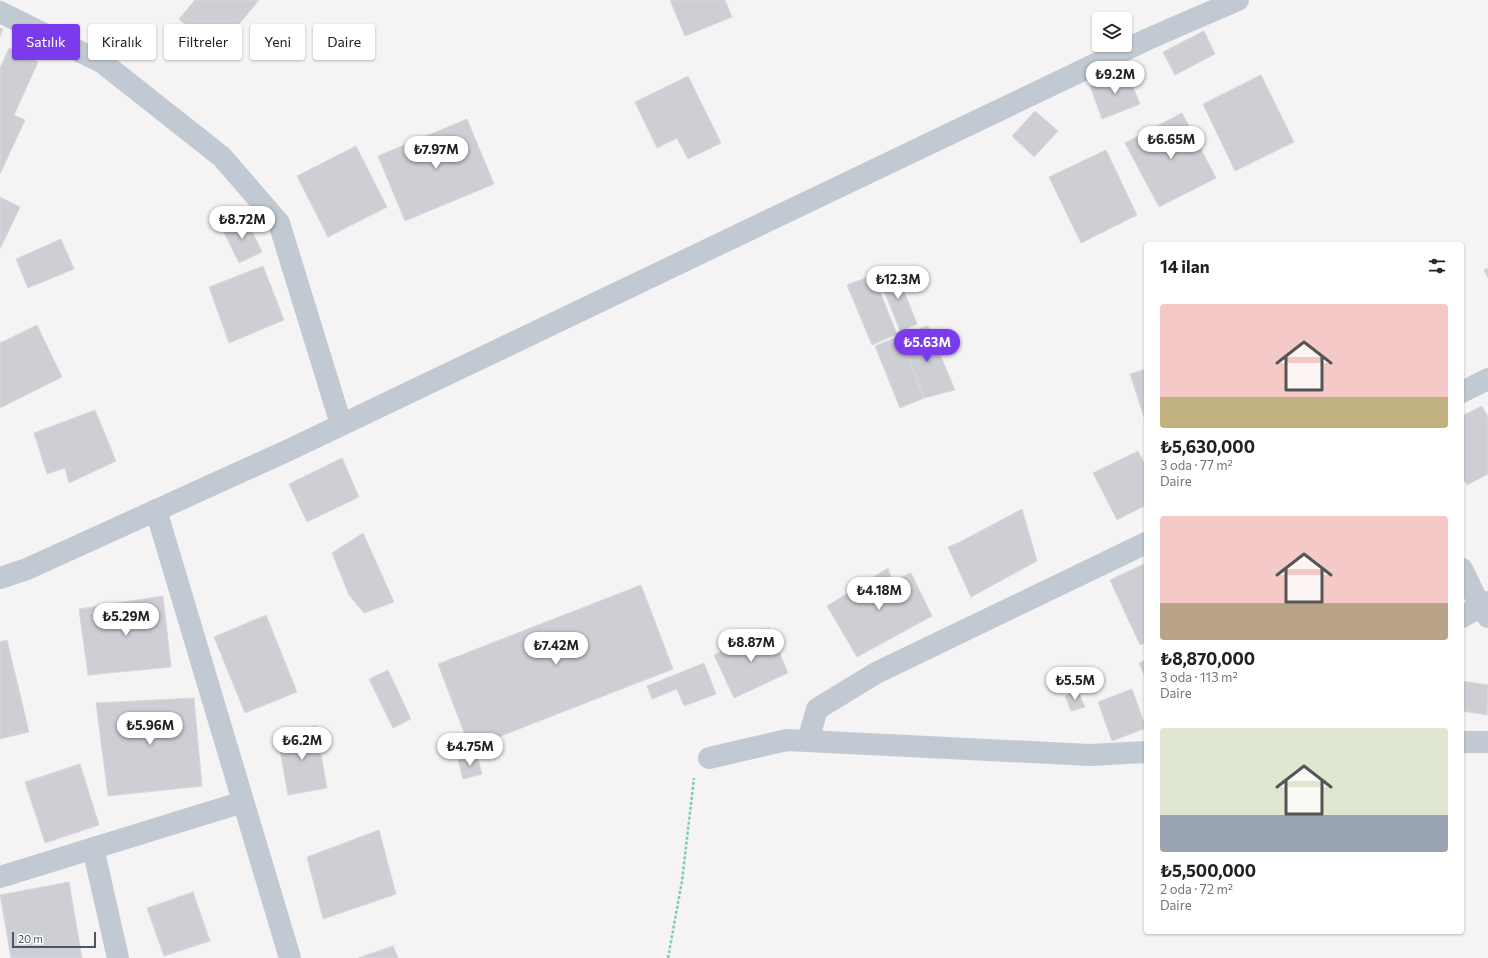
<!DOCTYPE html>
<html lang="tr">
<head>
<meta charset="utf-8">
<style>
  body { margin:0; font-family:Commissioner,sans-serif; background:#f6f6f6; color:#202124; height:100vh; display:flex; flex-direction:column; font-size:15px; white-space:nowrap }
  * { box-sizing:border-box; margin:0 }
  p { font-size:13px; color:#757577 }
  .icon { flex:none; width:22px; height:22px; fill:none; stroke:currentColor; stroke-width:2; stroke-linecap:round; stroke-linejoin:round }
  .map { position:relative; flex:1; overflow:hidden }
  .details { position:absolute; left:1144px; top:242px; width:320px; height:692px; display:flex; flex-direction:column; background:#fff; border-radius:4px; box-shadow:0 1px 3px #0004 }
  .details>* { flex:none }
  .guide { position:absolute; left:12px; top:24px; width:380px; height:36px; display:flex; gap:8px }
  .buttons { position:absolute; left:1092px; top:12px; display:grid; gap:8px }
  .buttons a { display:grid; place-items:center; width:40px; height:40px; border-radius:4px; background:#fff; box-shadow:0 1px 3px #0004; font-size:20px }
  .scale { position:absolute; left:12px; bottom:10px; width:84px; box-sizing:border-box; padding-left:4px; border:2px solid #4a5661; border-top:0; font-size:11px; line-height:14px; white-space:nowrap; color:#4a5661; -webkit-text-stroke:3px #fff; paint-order:stroke }
  .price { position:absolute; translate:-50% -34px; padding:0 9px; border-radius:14px; background:#fff; color:#222; font-size:13px; line-height:26px; filter:drop-shadow(0 1px 2px #0008) }
  .price::after { content:''; position:absolute; left:50%; top:24px; width:12px; height:9px; margin-left:-6px; background:inherit; clip-path:polygon(0 0,100% 0,50% 100%) }
  .price.on { background:#7c3aed; color:#fff }
  ul { padding:0; list-style:none }
  li { display:grid; align-content:center; gap:8px; height:212px; padding:0 16px }
  li span { display:grid; place-items:center; height:124px; border-radius:4px; color:#555 }
  li>.icon { margin-inline-start:auto }
  span .icon { width:72px; height:72px; fill:#fffc; stroke-width:1 }
  li b { font-size:17px }
  h2 { display:flex; justify-content:space-between; align-items:center; height:48px; padding:0 16px; font-size:17px }
  .chip { padding:0 14px; border-radius:4px; background:#fff; box-shadow:0 1px 3px #0004; font-size:14px; line-height:36px }
  .chip.on { background:#7c3aed; color:#fff }
  .map>svg:first-child { display:block }
  .building { fill:#cdcfd5; stroke:#d7d9de }
  .lines { fill:none; stroke-linecap:round; stroke-linejoin:round }
  .path { stroke:#7ad0a6; stroke-width:2.5; stroke-dasharray:3 2; stroke-linecap:butt }
  .minor { stroke:#c1cad2; stroke-width:22 }
  .tertiary { stroke:#c1cad2; stroke-width:22 }
</style>
</head>
<body>
<div class="map">
<svg width="1488" height="958" viewBox="0 0 1488 958">
  <rect width="100%" height="100%" fill="#f5f3f3"/>
  <path class="building" d="M195,0H259L217,51L179,19Z
    M670,0H725L732,17L685,36Z
    M0,28L3,29L0,37Z
    M1204,31L1215,54L1175,75L1163,52Z
    M9,48L38,62L14,115L25,120L0,174V68Z
    M1127,72L1140,104L1102,119L1090,86Z
    M1261,75L1294,142L1235,171L1203,104Z
    M688,76L721,143L688,159L677,138L657,148L635,102Z
    M1035,111L1058,131L1034,157L1012,136Z
    M1182,113L1216,178L1159,207L1125,143Z
    M467,119L494,184L405,221L378,156Z
    M356,146L387,207L328,237L297,176Z
    M1106,150L1137,215L1081,243L1049,177Z
    M0,197L20,207L0,249Z
    M245,217L262,252L239,263L222,228Z
    M61,239L74,269L28,288L16,259Z
    M263,266L284,320L229,343L209,287Z
    M895,268L917,324L900,331L878,275Z
    M1488,268V278L1484,270Z
    M873,275L897,334L872,345L847,285Z
    M37,325L62,377L0,408V343Z
    M928,326L955,390L924,398L900,336Z
    M900,336L924,398L900,408L875,346Z
    M1146,369V423L1130,374Z
    M1482,406L1488,417V474L1467,485L1462,475V416Z
    M95,410L116,461L69,483L65,468L47,474L34,433Z
    M1138,451L1146,467V505L1117,520L1093,473Z
    M342,458L359,497L307,522L289,484Z
    M1022,509L1037,561L971,597L948,547L960,542Z
    M363,533L394,602L364,613L349,595L332,553Z
    M1146,563V643L1140,645L1110,580Z
    M888,568L892,581L911,573L932,616L857,657L827,606Z
    M641,585L673,669L470,748L438,664Z
    M163,596L171,667L88,675L79,609Z
    M266,615L297,692L245,713L214,637Z
    M769,628L788,673L734,698L714,655Z
    M7,640L29,732L0,739V642Z
    M1146,660V679L1139,663Z
    M704,663L716,694L684,706L677,689L652,699L647,686Z
    M388,670L411,719L393,728L369,679Z
    M1462,681L1488,685L1487,715L1462,711Z
    M1132,689L1146,728L1112,741L1098,702Z
    M1078,691L1085,707L1071,711L1065,696Z
    M194,698L202,786L108,796L96,703Z
    M316,726L327,788L288,795L277,734Z
    M477,755L482,774L463,779L458,760Z
    M80,764L99,825L45,843L25,782Z
    M379,830L396,894L323,919L307,857Z
    M69,882L82,958H11L0,895Z
    M193,892L210,941L164,956L147,908Z
    M393,946L398,958H358Z"/>
  <g class="lines">
    <path class="path" d="M668,958L682,881L694,778"/>
    <path class="minor" d="M0,12L103,63L222,157L279,223L341,424
      M1462,392L1488,379
      M156,510L290,958
      M1462,569L1480,606L1488,617
      M1462,617L1488,602
      M808,741L817,709L876,673L1146,543
      M1462,742H1488
      M709,758L787,740L1090,755L1146,752
      M93,848L118,958
      M0,877L243,802"/>
    <path class="tertiary" d="M0,578L27,569L291,449L1148,39L1238,0"/>
  </g>
</svg>
<div class="buttons">
<a><svg class="icon" aria-label="layers" viewBox="0 0 24 24"><path d="M12 4l9 5-9 5-9-5zM3 14l9 5 9-5"/></svg></a>
</div>
<div class="scale">20 m</div>
<b class="price" style="left:1115px;top:95px">₺9.2M</b>
<b class="price" style="left:1171px;top:160px">₺6.65M</b>
<b class="price" style="left:436px;top:170px">₺7.97M</b>
<b class="price" style="left:242px;top:240px">₺8.72M</b>
<b class="price" style="left:898px;top:300px">₺12.3M</b>
<b class="price on" style="left:927px;top:363px">₺5.63M</b>
<b class="price" style="left:879px;top:611px">₺4.18M</b>
<b class="price" style="left:126px;top:637px">₺5.29M</b>
<b class="price" style="left:751px;top:663px">₺8.87M</b>
<b class="price" style="left:556px;top:666px">₺7.42M</b>
<b class="price" style="left:1075px;top:701px">₺5.5M</b>
<b class="price" style="left:150px;top:746px">₺5.96M</b>
<b class="price" style="left:302px;top:761px">₺6.2M</b>
<b class="price" style="left:470px;top:767px">₺4.75M</b>
<div class="guide">
<a class="chip on">Satılık</a>
<a class="chip">Kiralık</a>
<a class="chip">Filtreler</a>
<a class="chip">Yeni</a>
<a class="chip">Daire</a>
</div>
<section class="details">
<h2>14 ilan<svg class="icon" aria-label="filters" viewBox="0 0 24 24"><path d="M4 7h16M4 17h16"/><circle cx="9" cy="7" r="2"/><circle cx="15" cy="17" r="2"/></svg></h2>
<ul>
<li><span style="background:linear-gradient(#f6c9c9 75%,#c2b280 0)"><svg class="icon" aria-label="home" viewBox="0 0 24 24"><path d="M3 11l9-7 9 7M6 9v11h12V9"/></svg></span><div><b>₺5,630,000</b><p>3 oda · 77 m²</p><p>Daire</p></div></li>
<li><span style="background:linear-gradient(#f6c9c9 70%,#b9a48a 0)"><svg class="icon" aria-label="home" viewBox="0 0 24 24"><path d="M3 11l9-7 9 7M6 9v11h12V9"/></svg></span><div><b>₺8,870,000</b><p>3 oda · 113 m²</p><p>Daire</p></div></li>
<li><span style="background:linear-gradient(#dfe7d0 70%,#9aa5b1 0)"><svg class="icon" aria-label="home" viewBox="0 0 24 24"><path d="M3 11l9-7 9 7M6 9v11h12V9"/></svg></span><div><b>₺5,500,000</b><p>2 oda · 72 m²</p><p>Daire</p></div></li>
</ul>
</section>
</div>
</body>
</html>
